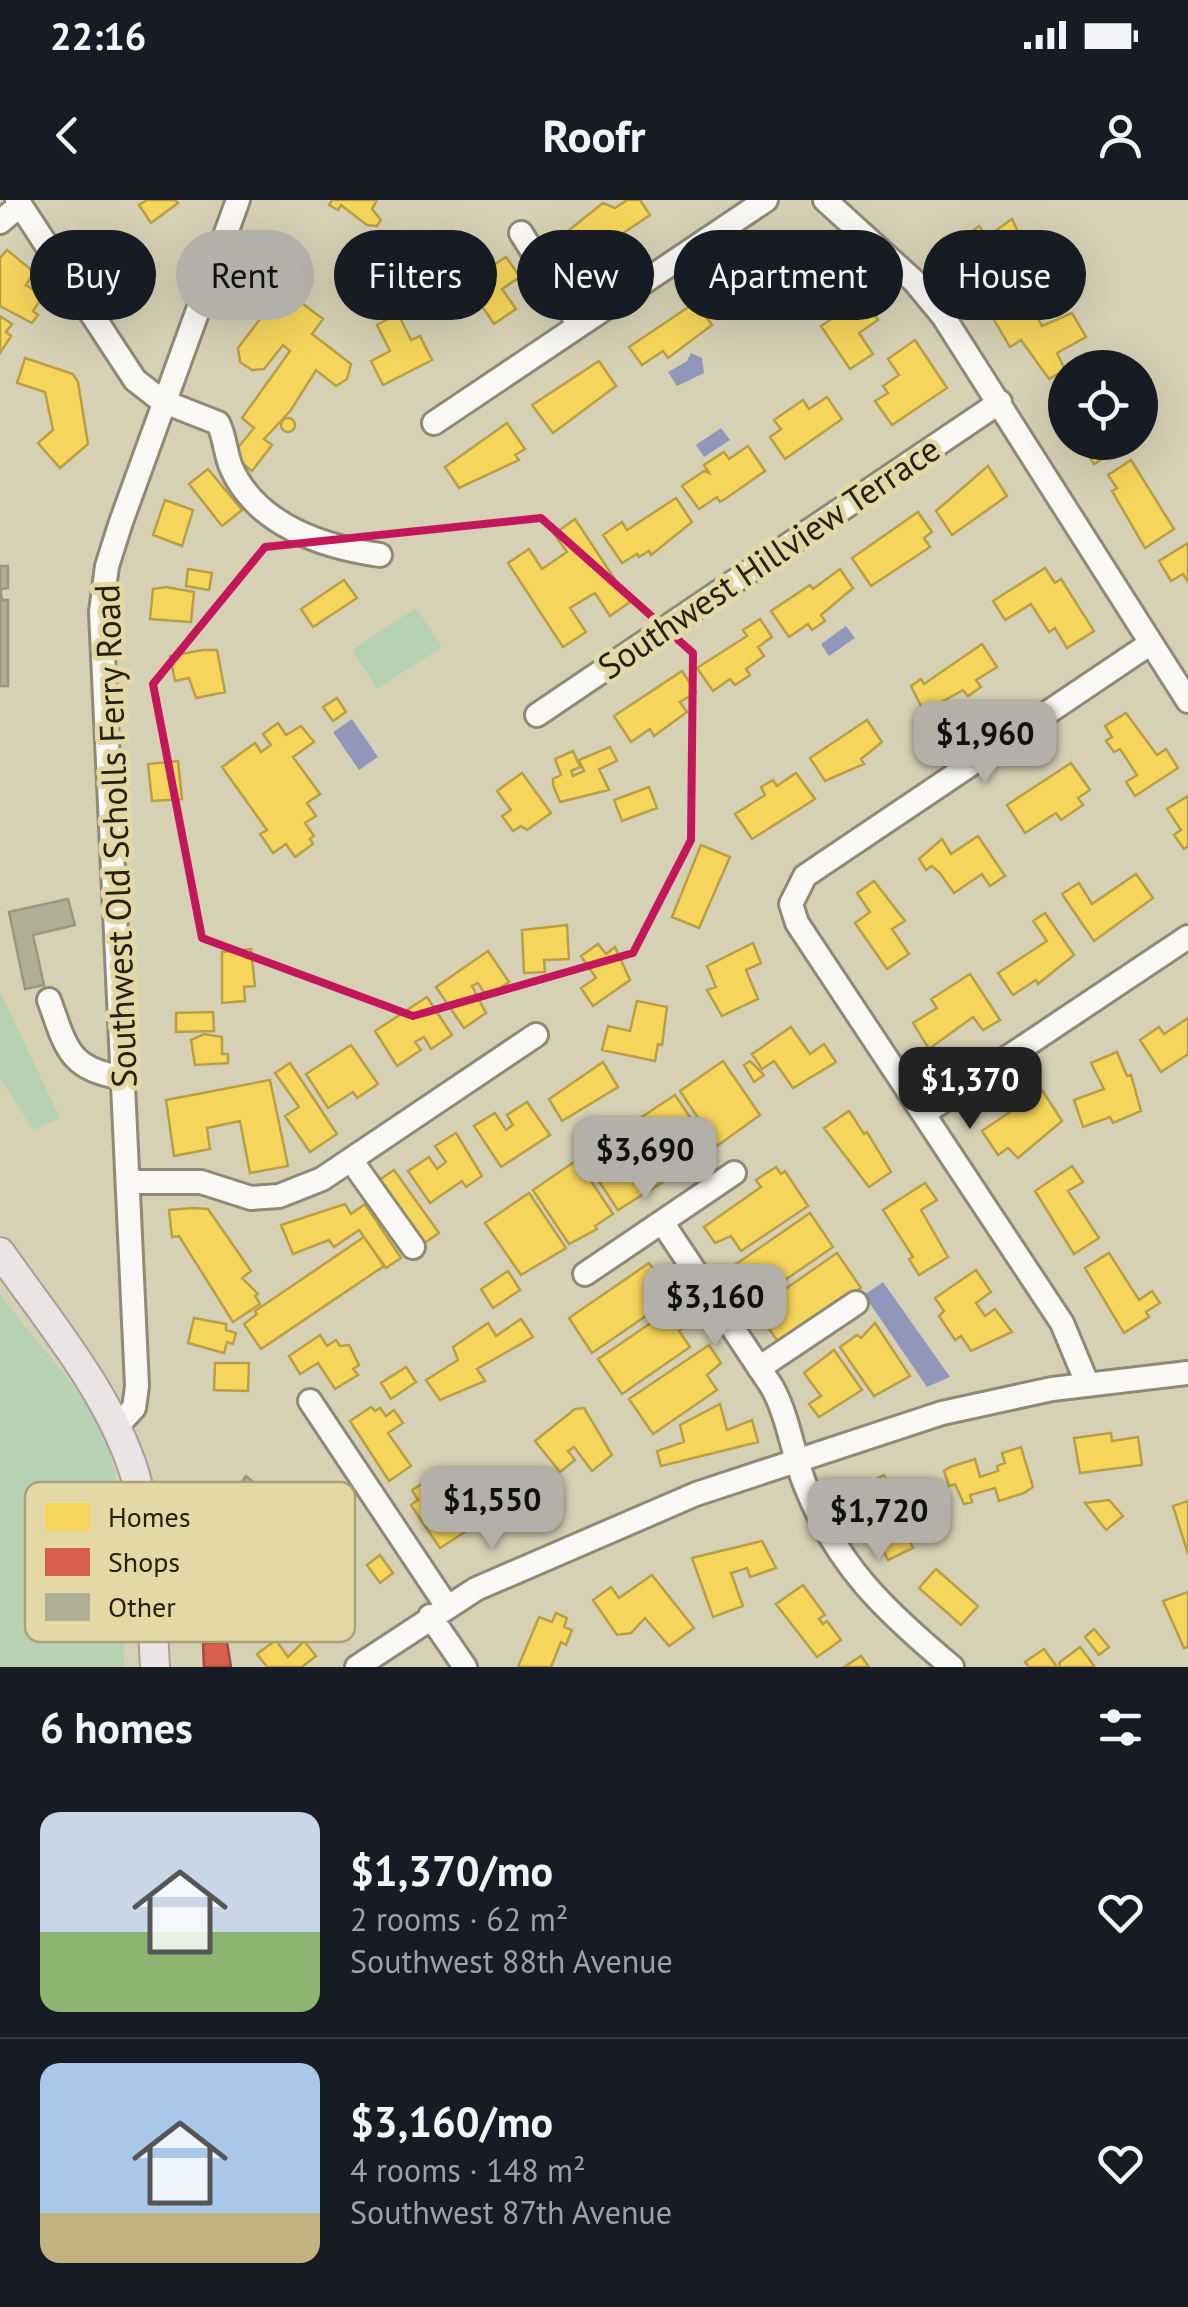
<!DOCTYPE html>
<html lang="en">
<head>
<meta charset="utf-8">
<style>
  body { margin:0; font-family:"PT Sans",sans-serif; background:#20242c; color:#f1f3f6; height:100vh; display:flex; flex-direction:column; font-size:38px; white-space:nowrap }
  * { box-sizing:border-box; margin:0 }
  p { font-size:32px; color:#9ea1a6 }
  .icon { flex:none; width:55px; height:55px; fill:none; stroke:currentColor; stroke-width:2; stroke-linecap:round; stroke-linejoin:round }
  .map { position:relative; height:1467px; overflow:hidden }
  .drawer { display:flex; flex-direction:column; background:#171b24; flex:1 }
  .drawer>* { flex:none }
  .banner { position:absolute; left:30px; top:30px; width:1130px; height:90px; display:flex; gap:20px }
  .controls { position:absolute; left:1048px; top:150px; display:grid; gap:20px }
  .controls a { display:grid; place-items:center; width:110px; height:110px; border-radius:50%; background:#171b24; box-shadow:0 10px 40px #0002; font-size:50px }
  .price { position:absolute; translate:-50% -85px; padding:0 22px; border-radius:20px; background:#b2b0a8; color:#111; font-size:32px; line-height:65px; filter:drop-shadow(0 2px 5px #0008) }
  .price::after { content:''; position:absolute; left:50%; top:60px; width:30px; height:22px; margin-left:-15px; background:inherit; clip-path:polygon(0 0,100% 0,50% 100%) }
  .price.current { background:#222; color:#fff }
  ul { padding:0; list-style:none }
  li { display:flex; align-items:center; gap:30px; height:250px; padding:0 40px }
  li+li { border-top:2px solid #363941 }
  li span { display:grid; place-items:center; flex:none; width:280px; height:200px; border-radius:20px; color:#555 }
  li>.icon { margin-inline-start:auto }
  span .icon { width:120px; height:120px; fill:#fffc; stroke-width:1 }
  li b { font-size:42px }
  h2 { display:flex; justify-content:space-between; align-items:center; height:120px; padding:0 40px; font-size:42px }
  .chip { padding:0 35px; border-radius:45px; background:#171b24; box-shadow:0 10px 40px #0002; font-size:35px; line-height:90px }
  .chip.current { background:#b2b0a8; color:#111 }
  .status { display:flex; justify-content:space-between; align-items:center; height:70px; padding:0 50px; background:#171b24; direction:ltr }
  .status svg { height:28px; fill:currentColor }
  header { display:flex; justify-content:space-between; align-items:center; height:130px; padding:0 40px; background:#171b24; font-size:45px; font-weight:800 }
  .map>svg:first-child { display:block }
  .green { fill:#b6d2b2 }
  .water { fill:#9197bb }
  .homes { fill:#f6d55c; stroke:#b89f45; stroke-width:2.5 }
  .shops { fill:#d6604d; stroke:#a24d3a; stroke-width:2.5 }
  .building { fill:#afaf95; stroke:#989782; stroke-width:2.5 }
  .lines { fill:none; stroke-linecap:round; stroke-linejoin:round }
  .minor-casing { stroke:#8f8a75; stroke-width:28 }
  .major-casing { stroke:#a99e97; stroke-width:32 }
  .minor { stroke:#f9f8f4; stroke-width:22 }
  .major { stroke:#eae5e5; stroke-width:28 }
  .marked { fill:none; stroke:#c2185b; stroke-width:8; stroke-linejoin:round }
  .labels { text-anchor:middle; stroke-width:10; stroke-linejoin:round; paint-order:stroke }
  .street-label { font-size:35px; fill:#27220f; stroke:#e4d8a7 }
  .key { fill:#e4d8a7; stroke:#aba179; stroke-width:2.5 }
  .key-label { font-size:28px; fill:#27220f }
</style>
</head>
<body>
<div class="status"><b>22:16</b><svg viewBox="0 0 49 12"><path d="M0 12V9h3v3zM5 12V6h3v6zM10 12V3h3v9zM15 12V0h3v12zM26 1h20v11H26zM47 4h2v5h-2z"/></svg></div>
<header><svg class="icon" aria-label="back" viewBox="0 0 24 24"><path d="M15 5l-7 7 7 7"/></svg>Roofr<svg class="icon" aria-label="person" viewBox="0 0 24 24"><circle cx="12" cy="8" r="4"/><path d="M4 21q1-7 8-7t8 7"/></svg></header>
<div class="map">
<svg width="1188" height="1467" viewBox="0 0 1188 1467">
  <rect width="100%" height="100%" fill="#d6d0b5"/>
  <path class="green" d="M416,408L442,447L377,489L352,450Z
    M0,792L60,918L33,930L0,878Z
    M0,1093C34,1144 84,1186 107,1244C128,1299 122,1406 124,1467H0Z"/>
  <path class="water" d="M691,153L702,158L704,173L677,186L668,172L687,161Z
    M721,228L730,240L704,257L696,245Z
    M846,426L855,438L829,456L821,444Z
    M352,519L378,557L359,570L333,532Z
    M883,1082L950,1177L927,1187L864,1095Z"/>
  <path class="homes" d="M147,0H175L178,3L151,23L139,5Z
    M332,0H377L372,9L381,20L377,26L367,25L341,5L338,10L329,5Z
    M627,0H640L650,15L604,46L607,51L584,66L563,35L603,3L615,8Z
    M1012,19L1024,44L989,75L972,57L961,65L949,48L979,26L987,37Z
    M788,39L808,63L756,100L754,97L734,110L720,89Z
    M564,47L572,56L557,66L552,56Z
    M7,50L34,72L26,85L43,96L33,111L38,115L32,123L0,106V58Z
    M506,57L520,77L502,89L516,109L494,124L478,100L461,111L449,94Z
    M283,89L323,119L312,134L351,164L347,179L336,186L316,170L291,210L264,239L272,245L252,271L232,255L254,228L242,218L290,151L283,145L264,169L252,170L240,162L238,148Z
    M863,98L878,120L859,133L873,154L850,169L821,126Z
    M696,102L712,125L668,158L663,151L642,165L629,147Z
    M1013,108L1018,116L1032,108L1042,126L1072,113L1086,137L1057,153L1065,170L1049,179L1021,140L1010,147L994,120Z
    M398,114L411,140L420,136L432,160L383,185L371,161L390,151L377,125Z
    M0,116L12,124L6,132L11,136L0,153Z
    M915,140L947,188L892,225L875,201L888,193L883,186L899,175L888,159Z
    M25,158L73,174L78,182L88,244L60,268L38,243L53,230L45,192L17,183Z
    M599,161L616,186L553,233L532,205Z
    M827,197L842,219L785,259L770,237L781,229L774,220L803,200L809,209Z
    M281 225a7 7 0 1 1 14 0a7 7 0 1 1-14 0Z
    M507,223L525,249L515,255L519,260L459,288L445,267Z
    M1120,242L1123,246L1094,264L1081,244Z
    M748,246L765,271L725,299L720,302L717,297L699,309L682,286L704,271L709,273L704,265L724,252L729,259Z
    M1131,260L1174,329L1145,348L1112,291L1117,288L1108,275Z
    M988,266L1007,296L952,335L936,311Z
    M208,269L242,310L222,326L189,284Z
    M676,298L692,322L651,355L649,351L639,357L637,354L622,363L603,335L622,322L627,330Z
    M165,300L193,310L182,346L153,335Z
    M918,312L932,332L924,338L930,347L871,386L852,358Z
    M575,319L630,402L610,416L595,393L570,408L586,432L563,447L508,363L529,349L542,369L567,352L554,334Z
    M1188,343V382L1183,374L1171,381L1159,361Z
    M1045,368L1055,383L1061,379L1094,431L1067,448L1055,428L1049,432L1031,404L1005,420L993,401Z
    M188,369L212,373L209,390L186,386Z
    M840,369L853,388L821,415L825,421L812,430L808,424L789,437L771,411L810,385L813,389Z
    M344,380L357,398L313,427L301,409Z
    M166,387L194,392L191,422L150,419L153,389Z
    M760,419L772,437L758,447L764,456L746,469L750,475L735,485L730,479L713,491L697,468L747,436L743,430Z
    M982,444L997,467L976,480L981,487L968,496L963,490L924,512L911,486L921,479L924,484Z
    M203,450H217L225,492L196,498L189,478L175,481L170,456Z
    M682,471L696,492L680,502L687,512L654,536L650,529L631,542L614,516Z
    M337,498L346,512L333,521L323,507Z
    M1126,513L1157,555L1166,549L1178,568L1135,596L1126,582L1137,575L1120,549L1114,552L1106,541L1112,537L1105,526Z
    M867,520L882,542L861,559L864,564L825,581L810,558Z
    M278,523L286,535L301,526L314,542L293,557L320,594L307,603L316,616L305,623L314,636L310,639L313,644L295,657L286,644L273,653L260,634L267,630L222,567L255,543L261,552L271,545L263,534Z
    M610,547L617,561L599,569L609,590L560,602L553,585V579L561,575L555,559L573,551L580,567L571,571L573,576L584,571L579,560Z
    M178,561L182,599L152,601L148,564Z
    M1071,563L1090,590L1078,598L1083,605L1061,620L1056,613L1025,633L1007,605Z
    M522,573L551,613L527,630L521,626L513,631L502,616L511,610L497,591Z
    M796,573L815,599L752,639L735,614L765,595L761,587L773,580L777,586Z
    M649,587L657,608L622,621L614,600Z
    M1188,596V646L1184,649L1174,635L1181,630L1167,609Z
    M978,636L1005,676L990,686L982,674L954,693L940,673L932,666L926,670L919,659L942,639L951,654Z
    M701,645L730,657L699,728L672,717Z
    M1136,674L1153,698L1094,741L1062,694L1079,683L1092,704Z
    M874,681L905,721L892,729L909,754L887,769L855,723L870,712L857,693Z
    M1045,713L1074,755L1038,784L1036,780L1013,795L998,773L1047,741L1033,721Z
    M567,725L569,759L544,760L545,772L524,773L522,730Z
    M753,743L761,763L746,770L758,799L722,816L707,790L716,787L707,766Z
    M598,744L606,754L615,747L630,780L593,806L581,788L596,778L581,756Z
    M251,749L255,786L244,787L245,801L222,803V752Z
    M488,751L509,782L487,797L478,783L472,786L486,813L464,828L436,787Z
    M970,774L1000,820L983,830L973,817L929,849L913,823L937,808L931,799Z
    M427,797L452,835L431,849L424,837L415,842L421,850L397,866L375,831Z
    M637,801L667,807L662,845L658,844L655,861L602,850L608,826L630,831Z
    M213,812L214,831L176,832V813Z
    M1188,818V854L1161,872L1140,840L1159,827L1164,834Z
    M791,827L810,854L824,844L836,862L793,888L774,861L762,869L752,854Z
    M204,834L222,837V854H228V863L195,865L191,840Z
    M351,845L378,884L357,898L353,892L328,908L306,874Z
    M1117,852L1127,876L1131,875L1141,911L1113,923L1110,917L1083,927L1074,900L1104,889L1091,863Z
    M723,861L760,915L717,946L680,891Z
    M750,861L764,875L754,882L744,865Z
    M603,862L618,887L562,921L549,899Z
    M290,863L337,934L310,952L285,916L299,907L275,873Z
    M270,880L288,966L250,973L240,921L207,928L210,949L174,956L166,900Z
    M1042,890L1062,921L1018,958L1008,948L998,955L982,931Z
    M675,895L710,947L692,960L694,964L667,978L631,924Z
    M527,902L550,935L501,967L474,926L495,913L506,930L513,925L507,915Z
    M849,911L864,934L867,932L891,972L869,987L824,928Z
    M626,928L663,982L618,1010L583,957Z
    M456,933L482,976L466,987L462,981L430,1003L408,971L429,957L437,969L446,962L435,946Z
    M577,960L613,1014L595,1026L597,1029L569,1044L533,990Z
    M1072,966L1083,982L1068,991L1099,1038L1074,1054L1035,991Z
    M776,967L781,974L785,971L808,1006L741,1051L731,1036L715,1043L704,1027L761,987L756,980Z
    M394,970L439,1033L423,1044L379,980Z
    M925,983L937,1000L921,1010L948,1057L919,1075L909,1059L913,1057L883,1010Z
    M529,993L566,1048L521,1075L485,1023Z
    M345,1004L351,1014L365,1004L401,1058L386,1068L359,1030L334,1047L329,1040L293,1054L281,1025Z
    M193,1008L208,1009L251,1071L242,1078L258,1094L255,1096L260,1104L233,1122L179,1036L172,1037L169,1010Z
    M810,1013L833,1047L766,1093L754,1076L741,1086L729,1069Z
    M364,1037L384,1066L261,1149L244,1124L257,1114L255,1111Z
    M837,1053L861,1088L779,1143L767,1126L782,1116L771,1099Z
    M1109,1053L1139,1100L1152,1091L1160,1103L1146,1112L1149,1117L1124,1133L1085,1068Z
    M649,1063L661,1080L648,1092L659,1107L592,1153L569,1118Z
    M976,1070L991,1092L976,1103L985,1116L995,1109L1012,1132L971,1151L961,1136L955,1140L939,1116L944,1111L935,1098Z
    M508,1071L520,1090L493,1108L481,1089Z
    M680,1103L691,1120L679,1131L690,1147L622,1194L598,1159Z
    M194,1118L226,1124V1130L236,1133L233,1144L227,1142L224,1153L188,1143Z
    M521,1119L533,1137L477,1169L485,1181L440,1200L426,1180L458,1160L453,1147L488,1123L496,1136Z
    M875,1123L910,1176L874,1196L840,1147L857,1135L861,1138Z
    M320,1135L327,1146L336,1140L340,1146L349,1145L359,1165L353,1169L358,1175L335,1189L318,1163L300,1174L289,1156Z
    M709,1145L721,1163L707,1175L717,1190L653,1234L629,1199Z
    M834,1150L862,1190L819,1217L809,1204L821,1196L804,1173Z
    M215,1163H249L248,1191L214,1190Z
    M406,1167L416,1182L391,1199L381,1183Z
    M720,1204L727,1230L752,1220L758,1242L661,1266L657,1251L684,1242L680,1225Z
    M371,1207L375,1211L380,1208L386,1216L394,1210L403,1223L388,1233L411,1266L389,1281L350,1221Z
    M584,1208L612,1255L592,1271L574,1247L568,1251L575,1260L560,1272L535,1241L575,1209Z
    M1111,1233L1112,1241L1138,1237L1142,1265L1080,1273L1074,1238Z
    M1021,1247L1033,1287L1024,1293L999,1301L995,1288L970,1295L972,1302L964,1304L955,1284L949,1286L944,1271L950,1267L975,1259L980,1277L998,1271L997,1266L1005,1263L1002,1253Z
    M884,1275L893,1293L886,1297L895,1314L902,1310L906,1318L913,1315L923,1336L910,1342L913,1348L888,1360L854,1290Z
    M429,1280L435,1289L439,1286L468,1330L440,1348L411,1305L418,1300L412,1290Z
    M1109,1300L1123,1316L1106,1330L1085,1303Z
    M1188,1301V1354L1173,1306Z
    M762,1341L776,1368L750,1377L747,1368L731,1373L743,1406L713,1417L692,1358Z
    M380,1355L393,1373L380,1383L367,1365Z
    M936,1369L978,1406L961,1425L919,1388Z
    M652,1375L694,1428L669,1446L645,1418L631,1433L617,1435L593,1400L611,1387L619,1398Z
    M803,1385L825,1415L819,1419L823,1424L827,1421L841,1440L817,1457L776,1404Z
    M1188,1392V1447L1184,1448L1163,1401Z
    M556,1413L567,1418L564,1427L572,1430L566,1445L561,1442L551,1467H518L539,1417L552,1422Z
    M1094,1429L1109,1447L1099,1455L1085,1437Z
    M276,1440L288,1457L304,1441L316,1456L302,1467H267L257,1454Z
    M1080,1447L1095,1467H1059L1060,1462Z
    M1044,1449L1057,1467H1029L1025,1462Z
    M861,1456L869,1467H844Z"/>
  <path class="shops" d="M227,1442L231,1467H204L203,1443Z"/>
  <path class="building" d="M0,366H8V388L1,389V394L2,400H8V486H0Z
    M68,699L75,725L33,735L44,785L25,789L9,712Z
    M246,1276L261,1288L256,1295L275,1311L280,1304L294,1314L273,1342L262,1332L257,1338L239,1325L246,1315L228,1301Z"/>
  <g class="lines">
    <g class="minor-casing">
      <path id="minor" d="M17,0L135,180L162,201L218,223C225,236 225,253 231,267C256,325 323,347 380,355
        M825,0L914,81L943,116L1188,501
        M0,22L20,5
        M521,33L579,125
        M434,223L766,0
        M537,515L1000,202
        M49,800C67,849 68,869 124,878
        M926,912L1188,737
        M351,960L413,1047
        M129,982H201L251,998L279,996L322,979L536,835
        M662,1022L772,1187C788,1216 792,1250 804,1282C836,1365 885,1411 952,1467
        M585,1074L734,973
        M759,1168L856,1103
        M1087,1183L1062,1123L797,723L791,704L805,676L1151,443
        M310,1201L446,1405
        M116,1227L134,1208L137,1186L101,412L107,366L121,322L238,0
        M430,1416L465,1467
        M357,1467L476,1389L696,1294L942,1213L1052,1189L1188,1173"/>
    </g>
    <g class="major-casing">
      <path id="major" d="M0,1052C48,1121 110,1193 135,1275C153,1336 151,1404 155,1467"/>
    </g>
    <use href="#minor" class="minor"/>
    <use href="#major" class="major"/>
  </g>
  <path class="marked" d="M541,318L693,453L691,640L633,753L413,816L202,738L153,484L265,347Z"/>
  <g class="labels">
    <g class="street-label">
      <text transform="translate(769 358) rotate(-34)" y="12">Southwest Hillview Terrace</text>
      <text transform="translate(116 636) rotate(-92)" y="12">Southwest Old Scholls Ferry Road</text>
    </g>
  </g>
  <rect x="25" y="1282" width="330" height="160" rx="15" class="key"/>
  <rect x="45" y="1303" width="45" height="28" fill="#f6d55c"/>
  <rect x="45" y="1348" width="45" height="28" fill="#d6604d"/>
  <rect x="45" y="1393" width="45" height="28" fill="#afaf95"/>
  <g class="key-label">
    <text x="108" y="1327">Homes</text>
    <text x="108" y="1372">Shops</text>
    <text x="108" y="1417">Other</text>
  </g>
</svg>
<div class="controls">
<a><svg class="icon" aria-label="locate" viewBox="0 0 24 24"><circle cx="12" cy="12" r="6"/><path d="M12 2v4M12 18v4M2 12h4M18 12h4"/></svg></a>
</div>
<b class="price" style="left:985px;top:586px">$1,960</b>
<b class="price current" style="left:970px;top:932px">$1,370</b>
<b class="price" style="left:645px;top:1002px">$3,690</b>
<b class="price" style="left:715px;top:1149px">$3,160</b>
<b class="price" style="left:492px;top:1352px">$1,550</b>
<b class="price" style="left:879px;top:1363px">$1,720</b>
<div class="banner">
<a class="chip">Buy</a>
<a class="chip current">Rent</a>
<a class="chip">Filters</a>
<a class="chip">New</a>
<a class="chip">Apartment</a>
<a class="chip">House</a>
</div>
</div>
<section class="drawer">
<h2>6 homes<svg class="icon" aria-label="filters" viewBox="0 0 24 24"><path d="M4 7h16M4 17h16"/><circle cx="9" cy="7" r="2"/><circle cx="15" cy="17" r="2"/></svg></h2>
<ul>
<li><span style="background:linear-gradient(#c9d6e8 60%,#8fb573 0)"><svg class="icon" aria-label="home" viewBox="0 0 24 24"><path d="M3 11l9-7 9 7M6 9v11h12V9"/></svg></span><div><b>$1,370/mo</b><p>2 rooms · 62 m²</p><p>Southwest 88th Avenue</p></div><svg class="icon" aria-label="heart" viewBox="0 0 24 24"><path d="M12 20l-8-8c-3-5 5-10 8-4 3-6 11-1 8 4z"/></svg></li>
<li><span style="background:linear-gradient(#a9c7e8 75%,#c2b280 0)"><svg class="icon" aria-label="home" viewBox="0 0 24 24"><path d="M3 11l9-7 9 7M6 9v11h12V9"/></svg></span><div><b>$3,160/mo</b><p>4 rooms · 148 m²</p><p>Southwest 87th Avenue</p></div><svg class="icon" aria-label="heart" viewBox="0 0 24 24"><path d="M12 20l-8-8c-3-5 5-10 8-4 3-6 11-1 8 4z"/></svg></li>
</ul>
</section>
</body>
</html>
